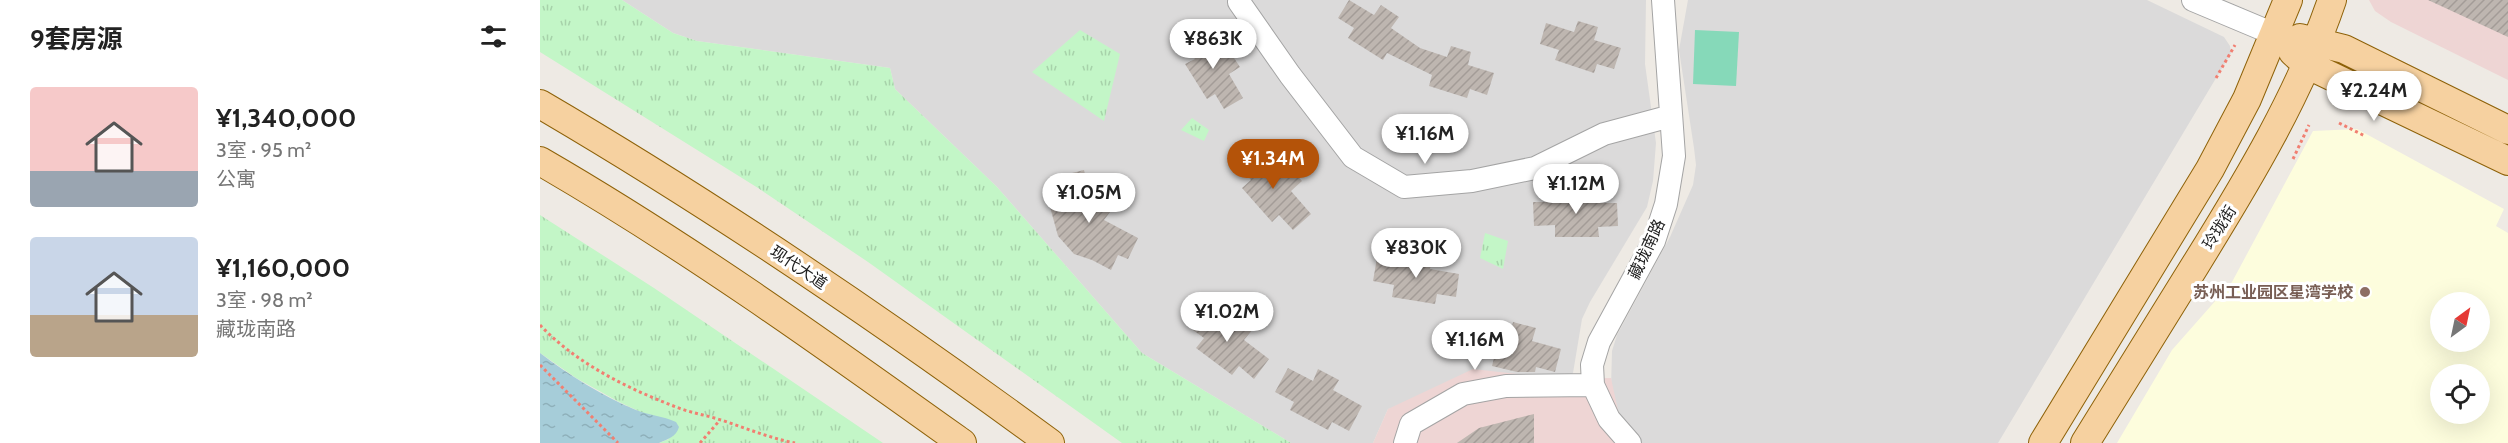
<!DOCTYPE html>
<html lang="zh">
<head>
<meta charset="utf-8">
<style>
  body { margin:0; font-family:Cabin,"Noto Sans SC",sans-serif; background:#f2f2f2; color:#222; height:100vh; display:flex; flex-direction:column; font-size:22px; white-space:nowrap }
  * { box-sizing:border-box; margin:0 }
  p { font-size:20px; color:#767676 }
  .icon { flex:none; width:33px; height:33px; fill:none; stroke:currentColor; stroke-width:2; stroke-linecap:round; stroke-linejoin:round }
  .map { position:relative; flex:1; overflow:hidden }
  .sheet { display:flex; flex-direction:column; background:#fff; width:540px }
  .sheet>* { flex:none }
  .needle { width:39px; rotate:33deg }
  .buttons { position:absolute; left:1890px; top:292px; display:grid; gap:12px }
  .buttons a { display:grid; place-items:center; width:60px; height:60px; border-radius:50%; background:#fff; box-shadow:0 6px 24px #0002; font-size:30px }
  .price { position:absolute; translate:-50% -51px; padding:0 14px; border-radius:21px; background:#fff; color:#222; font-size:20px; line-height:39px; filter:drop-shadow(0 2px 3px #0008) }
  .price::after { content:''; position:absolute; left:50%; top:36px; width:18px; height:14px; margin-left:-9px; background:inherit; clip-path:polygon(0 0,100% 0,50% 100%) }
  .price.selected { background:#b45309; color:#fff }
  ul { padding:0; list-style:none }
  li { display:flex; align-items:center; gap:18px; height:150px; padding:0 30px }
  li span { display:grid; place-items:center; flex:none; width:168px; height:120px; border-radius:6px; color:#555 }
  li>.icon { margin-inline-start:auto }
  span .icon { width:72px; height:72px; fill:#fffc; stroke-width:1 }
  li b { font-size:26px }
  h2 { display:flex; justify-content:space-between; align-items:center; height:72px; padding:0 30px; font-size:26px }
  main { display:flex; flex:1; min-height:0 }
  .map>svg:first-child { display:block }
  .residential { fill:#dbdada }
  .commercial { fill:#eed5d4 }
  .education { fill:#fdfddd; fill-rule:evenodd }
  .park { fill:url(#park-tufts) }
  .pitch { fill:#86d9b9 }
  .water { fill:url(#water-ripples) }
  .building { fill:url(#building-hatch) }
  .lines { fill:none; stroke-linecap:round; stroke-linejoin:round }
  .minor-casing { stroke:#a4a4a4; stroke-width:24 }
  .major-casing { stroke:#8e6209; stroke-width:30 }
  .path { stroke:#f17f71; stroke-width:3; stroke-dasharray:3 3; stroke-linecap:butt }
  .minor { stroke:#fff; stroke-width:22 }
  .major { stroke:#f6d1a0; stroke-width:28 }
  .education-dot { fill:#8d6e63; stroke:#fff; stroke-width:2 }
  .labels { text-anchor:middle; stroke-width:6; stroke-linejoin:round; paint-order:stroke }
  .street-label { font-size:16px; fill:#1d1d1d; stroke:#fff }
  .education-label { font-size:16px; font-weight:bold; fill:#785e54; stroke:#fff; text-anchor:end }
</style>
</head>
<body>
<main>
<section class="sheet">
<h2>9套房源<svg class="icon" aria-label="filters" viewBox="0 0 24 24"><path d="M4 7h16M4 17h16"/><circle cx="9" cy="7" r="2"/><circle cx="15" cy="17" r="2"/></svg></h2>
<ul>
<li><span style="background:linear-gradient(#f6c9c9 70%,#9aa5b1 0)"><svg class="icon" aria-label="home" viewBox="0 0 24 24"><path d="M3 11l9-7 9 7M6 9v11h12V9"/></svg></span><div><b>¥1,340,000</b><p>3室 · 95 m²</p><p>公寓</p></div></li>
<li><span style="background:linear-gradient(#c9d6e8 65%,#b9a48a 0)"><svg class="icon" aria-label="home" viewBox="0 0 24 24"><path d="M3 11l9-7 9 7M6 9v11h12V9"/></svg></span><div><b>¥1,160,000</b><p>3室 · 98 m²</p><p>藏珑南路</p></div></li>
</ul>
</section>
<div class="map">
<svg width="1968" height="443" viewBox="0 0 1968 443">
  <defs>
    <pattern id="park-tufts" width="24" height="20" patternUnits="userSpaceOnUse" patternTransform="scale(1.5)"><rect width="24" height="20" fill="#c3f6c7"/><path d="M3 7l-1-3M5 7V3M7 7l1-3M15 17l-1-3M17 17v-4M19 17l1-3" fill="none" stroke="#a7d2aa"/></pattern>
    <pattern id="water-ripples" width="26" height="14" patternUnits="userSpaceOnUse" patternTransform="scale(1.5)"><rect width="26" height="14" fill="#a6cdd9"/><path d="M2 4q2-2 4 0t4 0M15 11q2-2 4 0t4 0" fill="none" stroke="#8eb0ba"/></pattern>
    <pattern id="building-hatch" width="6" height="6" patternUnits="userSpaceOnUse" patternTransform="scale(1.5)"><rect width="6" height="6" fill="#beb6b0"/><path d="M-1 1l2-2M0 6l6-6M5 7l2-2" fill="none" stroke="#a39c97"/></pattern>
  </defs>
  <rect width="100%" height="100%" fill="#eeeae4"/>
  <path class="residential" d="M82,0H1106L1105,64L1116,143L1113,181L1107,207L1050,302L1042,319L1033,373L1029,377L848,409L833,443H751L602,353L457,187L355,89L350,68L157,41L133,33Z
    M1148,0H1607L1684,37L1690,46L1691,53L1458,443H1085L1071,388L1072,351L1077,335L1130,237L1153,185L1156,165L1154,148L1139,50Z"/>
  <path class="commercial" d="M1829,0H1968V80L1851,22L1835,11Z
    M933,369L1021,379L1071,378L1085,443H833L848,409Z"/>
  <path class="education" d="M1817,129L1964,209L1956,226L1968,233V443H1577L1632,350L1692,282L1773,131ZM1900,303H1940V342H1900ZM1900,375H1940V414H1900Z"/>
  <path class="park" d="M0,0H82L133,33L157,41L350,68L355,89L457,187L602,353L751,443H582L328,262L218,188L0,52Z
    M540,30L580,54L564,121L492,72Z
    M652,118L669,130L664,141L641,130Z
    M0,215L114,288L343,443H119L129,439L105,414L79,402L36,378L0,353Z
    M945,233L968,241L963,269L940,258Z"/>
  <path class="pitch" d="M1155,30L1199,32L1196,86L1153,84Z"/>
  <path class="water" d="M0,353C29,375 62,396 96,410C109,415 123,416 136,422L139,427C136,437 128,439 119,443H0Z"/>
  <path class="building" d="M809,0L834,15L841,5L859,17L851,28L880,48L907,57L911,46L931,52L928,65L954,73L947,95L930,89L927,98L889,86L892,75L847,53L843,60L808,38L814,28L798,18Z
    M1888,0H1968V37Z
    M1038,21L1058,27L1054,40L1081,48L1074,69L1057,64L1054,73L1015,60L1019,50L1000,44L1006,23L1034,32Z
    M663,30L678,55L688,49L700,67L689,74L703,98L684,109L675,94L667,99L645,64L655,59L644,42Z
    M715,148L736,172L746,163L762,181L751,191L771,214L753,230L739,215L732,222L702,188L711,180L697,164Z
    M544,170L548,187L573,208L564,220L598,238L588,259L578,255L571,270L552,260L534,254L518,236L510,207L527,199L520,176Z
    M1047,189V203H1077L1078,226L1058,227L1059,237H1015V225L994,226L993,202H1025L1024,190Z
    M870,251L893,255L890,269L919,274L916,297L897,294L895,304L852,297L854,285L833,281L837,258L868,264Z
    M661,305L687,325L694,314L713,329L704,340L729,359L714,379L699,366L692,375L656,348L664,338L646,325Z
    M973,322L996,328L992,341L1021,349L1015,372L996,367L995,372H977L952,366L955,354L934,349L940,326L970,334Z
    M748,368L773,381L778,369L799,380L793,390L822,406L809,431L792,422L788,430L750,410L754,402L735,392Z
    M994,414V443H917L939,428Z"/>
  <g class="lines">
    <g class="minor-casing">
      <path id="minor" d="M1653,0L1734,34
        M699,2L750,75L813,157L864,187L932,181L995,168L1064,134L1131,116
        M865,443L871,424L923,394L966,386L1053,385
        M1090,443L1069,419L1053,385L1052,365L1059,342L1114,241L1126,204L1134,156L1123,0"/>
    </g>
    <g class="major-casing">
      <path id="major" d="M1760,38L1804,49L1968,130
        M1753,52L1766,64L1968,161
        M0,104C176,207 345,322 510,443
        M0,161C147,246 285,345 422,443
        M1503,443L1670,169L1707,99L1748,0
        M1545,443C1582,383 1619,324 1656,264C1708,180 1760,94 1792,0"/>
    </g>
    <path class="path" d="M1676,78L1695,45
      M1799,123L1825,136
      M1753,159L1769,125
      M0,325C37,364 87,388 136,407C151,413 166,415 181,420C206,428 229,438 255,443
      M0,365L78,443
      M160,443L180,420"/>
    <use href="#minor" class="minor"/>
    <use href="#major" class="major"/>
  </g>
  <circle class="education-dot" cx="1825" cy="292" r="6"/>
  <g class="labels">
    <g class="street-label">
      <text transform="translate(1679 227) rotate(-58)" y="6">玲珑街</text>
      <text transform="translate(1106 249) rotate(-65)" y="6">藏珑南路</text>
      <text transform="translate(259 267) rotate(34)" y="6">现代大道</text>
    </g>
    <g class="education-label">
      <text x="1813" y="298">苏州工业园区星湾学校</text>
    </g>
  </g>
</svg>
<div class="buttons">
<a><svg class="needle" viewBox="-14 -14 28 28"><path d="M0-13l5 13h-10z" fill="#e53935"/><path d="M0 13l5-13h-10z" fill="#767676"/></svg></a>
<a><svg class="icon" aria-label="locate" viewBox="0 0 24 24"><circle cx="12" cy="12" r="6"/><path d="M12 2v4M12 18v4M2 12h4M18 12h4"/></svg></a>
</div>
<b class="price" style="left:673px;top:70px">¥863K</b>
<b class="price" style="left:1834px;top:122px">¥2.24M</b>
<b class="price" style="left:885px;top:165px">¥1.16M</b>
<b class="price selected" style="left:733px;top:190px">¥1.34M</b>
<b class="price" style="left:1036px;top:215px">¥1.12M</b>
<b class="price" style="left:549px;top:224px">¥1.05M</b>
<b class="price" style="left:876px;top:279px">¥830K</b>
<b class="price" style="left:687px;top:343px">¥1.02M</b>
<b class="price" style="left:935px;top:371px">¥1.16M</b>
</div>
</main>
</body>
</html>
